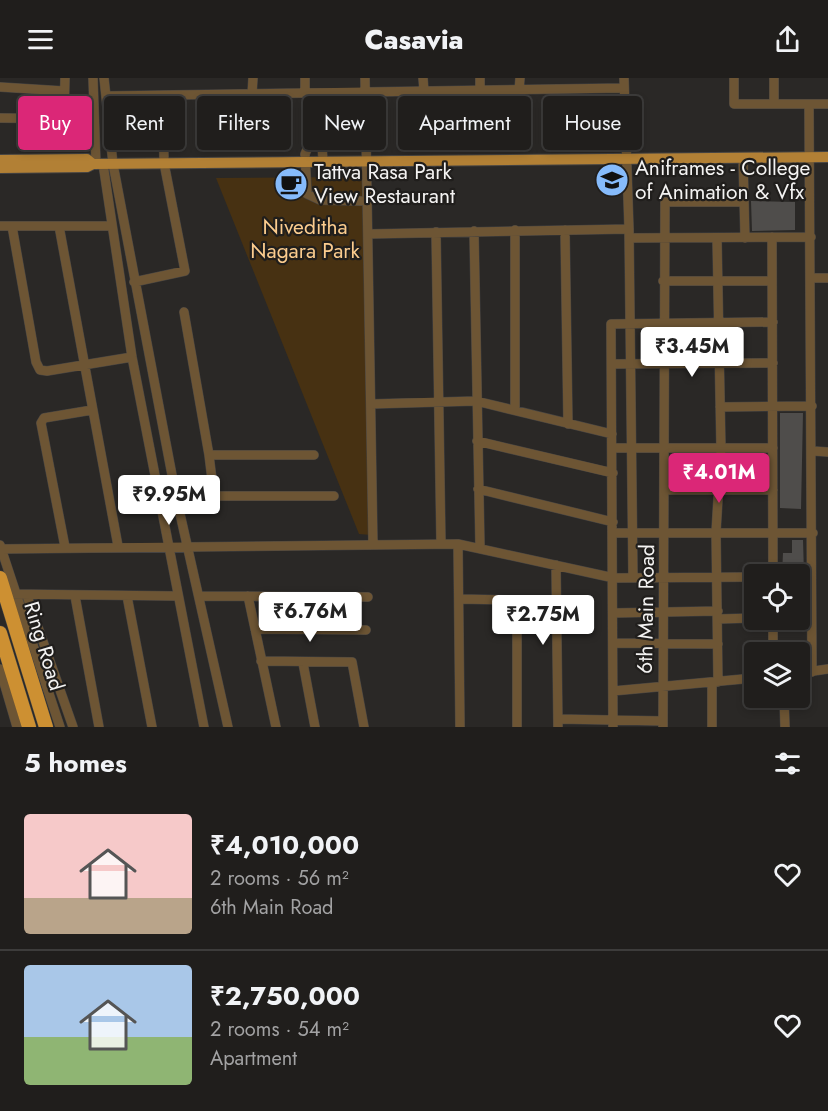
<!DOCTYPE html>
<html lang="en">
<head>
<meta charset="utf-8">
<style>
  body { margin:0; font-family:Jost,sans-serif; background:#282725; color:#f1f3f6; height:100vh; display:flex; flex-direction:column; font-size:22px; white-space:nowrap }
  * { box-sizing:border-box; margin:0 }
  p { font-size:20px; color:#a2a2a3 }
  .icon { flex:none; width:33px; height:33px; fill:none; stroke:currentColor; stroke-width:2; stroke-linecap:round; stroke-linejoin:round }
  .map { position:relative; height:649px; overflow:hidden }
  .side { display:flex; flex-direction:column; background:#201e1c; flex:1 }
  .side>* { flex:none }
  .banner { position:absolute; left:18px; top:18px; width:792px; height:54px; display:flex; gap:12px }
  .fabs { position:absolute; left:744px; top:486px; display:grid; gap:12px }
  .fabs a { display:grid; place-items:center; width:66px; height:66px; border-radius:6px; background:#201e1c; box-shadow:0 3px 9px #0003,0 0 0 2px #3d3c3b; font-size:30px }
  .price { position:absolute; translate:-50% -51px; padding:0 14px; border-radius:6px; background:#fff; color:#222; font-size:20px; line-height:39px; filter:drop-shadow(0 2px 3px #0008) }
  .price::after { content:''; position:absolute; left:50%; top:36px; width:18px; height:14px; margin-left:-9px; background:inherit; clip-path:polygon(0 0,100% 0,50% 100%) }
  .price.active { background:#db2777; color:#fff }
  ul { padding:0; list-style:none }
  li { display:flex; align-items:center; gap:18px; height:150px; padding:0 24px }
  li+li { border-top:2px solid #3d3c3b }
  li span { display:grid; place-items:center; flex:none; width:168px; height:120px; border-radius:6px; color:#555 }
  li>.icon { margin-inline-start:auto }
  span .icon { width:72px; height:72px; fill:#fffc; stroke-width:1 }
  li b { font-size:26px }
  h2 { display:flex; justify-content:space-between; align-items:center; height:72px; padding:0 24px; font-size:26px }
  .pill { padding:0 21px; border-radius:6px; background:#201e1c; box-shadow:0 3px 9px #0003,0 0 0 2px #3d3c3b; font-size:21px; line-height:54px }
  .pill.active { background:#db2777; color:#fff }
  header { display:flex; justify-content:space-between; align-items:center; height:78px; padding:0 24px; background:#201e1c; font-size:27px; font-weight:800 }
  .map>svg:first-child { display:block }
  .green { fill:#473112 }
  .building { fill:#4f4d4b }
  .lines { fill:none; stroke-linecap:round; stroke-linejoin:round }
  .minor-casing { stroke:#464443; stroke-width:10 }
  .major-casing { stroke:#464443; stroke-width:12 }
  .highway-casing { stroke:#464443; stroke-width:15 }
  .minor { stroke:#6d5534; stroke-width:9 }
  .major { stroke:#b28035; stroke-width:10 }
  .highway { stroke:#cd9032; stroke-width:14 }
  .labels { text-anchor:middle; stroke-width:4.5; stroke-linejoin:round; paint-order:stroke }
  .poi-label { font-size:21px; fill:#f4f3f2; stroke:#201e1c; text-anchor:start }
  .park-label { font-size:21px; fill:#fbcc8e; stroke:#201e1c }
  .street-label { font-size:21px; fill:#f4f3f2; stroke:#201e1c }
</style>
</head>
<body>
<header><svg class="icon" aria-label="menu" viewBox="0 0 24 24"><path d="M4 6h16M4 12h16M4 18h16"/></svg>Casavia<svg class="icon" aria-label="share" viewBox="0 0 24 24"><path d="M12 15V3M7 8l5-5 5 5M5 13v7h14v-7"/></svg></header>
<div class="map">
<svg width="828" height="649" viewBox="0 0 828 649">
  <rect width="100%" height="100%" fill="#2a2826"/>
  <path class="green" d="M364,99L371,457L359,456L216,100Z"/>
  <path class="building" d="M751,123L795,124V152L752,153Z
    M780,335H803L801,431L780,430Z
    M792,462H803L804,496H782L783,475H792Z"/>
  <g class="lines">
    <g class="minor-casing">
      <path id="minor" d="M93,0L96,86
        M104,0L113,86L176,418
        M305,0V15
        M365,0L373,467
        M423,0L424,13
        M480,0V13
        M624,0L629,151L633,500
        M734,0V26H828
        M774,0V26
        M0,9L64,13
        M519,13L520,0
        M252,16L253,0
        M106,18L624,10
        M809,26L812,594
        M0,40L94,41
        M64,41L65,0
        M109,49L164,48
        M743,80L745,160
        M323,83L322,67H309L305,76L307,116L320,122L361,123
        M103,86L132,279L204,649
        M0,148H111
        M12,148L36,284L40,292L47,293L132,279
        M59,148L118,468
        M565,152L568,346
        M474,153L480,469
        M436,154L441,466
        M368,156L629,151
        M772,159L773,496
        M629,160L811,159
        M717,160L721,371L716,454L718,604
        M811,200H828
        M663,203H772
        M134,204L185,193L164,85L163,18
        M184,234L209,377
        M612,286L773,285
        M371,326L476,323L612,356
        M720,329L812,328
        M515,332V152
        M477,363L613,395
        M613,370H773
        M813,373L828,374
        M478,411L613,444
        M665,412H773
        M214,418L209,377H314
        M613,455H813
        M458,466L460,649
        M0,467L60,649
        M65,469L41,345L44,340L92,332
        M1,471L458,466L614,500L754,499
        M556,487L558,649
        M11,516L176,518
        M27,518L73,649
        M75,518L99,649
        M127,518L152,649
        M200,518L368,519
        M248,518L276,649
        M459,521L557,523
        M517,522V649
        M614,535L718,533
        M718,541L754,540
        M773,542V574
        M255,551L366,552
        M613,565L718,566
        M261,583L352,584L364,649
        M303,585L315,649
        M0,591L17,649
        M800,595L828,591
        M613,613L754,600
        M784,620L785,649
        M558,641L663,643
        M228,649L176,418H334
        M613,649L611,246L773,244
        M663,649L665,124H744
        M712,649V605"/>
    </g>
    <g class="major-casing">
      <path id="major" d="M0,82L87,81L93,86
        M0,90L87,89L93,86L828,79"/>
    </g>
    <g class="highway-casing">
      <path id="highway" d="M0,500L46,649
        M0,555L29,649"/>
    </g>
    <use href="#minor" class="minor"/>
    <use href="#major" class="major"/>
    <use href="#highway" class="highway"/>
  </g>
  <defs>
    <g id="university-disc" transform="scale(1.725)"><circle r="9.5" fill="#86bbfb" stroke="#201e1c"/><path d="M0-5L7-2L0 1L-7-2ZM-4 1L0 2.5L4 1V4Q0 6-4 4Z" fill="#111"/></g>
    <g id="cafe-disc" transform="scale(1.725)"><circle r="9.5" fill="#86bbfb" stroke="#201e1c"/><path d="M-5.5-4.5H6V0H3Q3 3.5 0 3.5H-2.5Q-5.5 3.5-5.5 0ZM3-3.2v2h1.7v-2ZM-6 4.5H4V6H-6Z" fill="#111"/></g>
  </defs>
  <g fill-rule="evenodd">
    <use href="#university-disc" x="612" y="102"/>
    <use href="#cafe-disc" x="291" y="106"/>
  </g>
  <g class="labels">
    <g class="poi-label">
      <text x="635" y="97">Aniframes - College<tspan x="635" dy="24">of Animation &amp; Vfx</tspan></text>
      <text x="314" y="101">Tattva Rasa Park<tspan x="314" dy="24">View Restaurant</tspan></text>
    </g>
    <g class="park-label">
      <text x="305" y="156">Niveditha<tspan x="305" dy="24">Nagara Park</tspan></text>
    </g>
    <g class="street-label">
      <text transform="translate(646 531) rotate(-89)" y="7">6th Main Road</text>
      <text transform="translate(44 568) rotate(73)" y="7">Ring Road</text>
    </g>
  </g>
</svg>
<div class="fabs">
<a><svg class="icon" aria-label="locate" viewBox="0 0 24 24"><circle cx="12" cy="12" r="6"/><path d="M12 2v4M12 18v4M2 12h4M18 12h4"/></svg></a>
<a><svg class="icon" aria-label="layers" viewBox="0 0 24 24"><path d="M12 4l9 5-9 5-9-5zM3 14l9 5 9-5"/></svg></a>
</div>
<b class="price" style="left:692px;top:300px">₹3.45M</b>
<b class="price active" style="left:719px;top:426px">₹4.01M</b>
<b class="price" style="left:169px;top:448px">₹9.95M</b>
<b class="price" style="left:310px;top:565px">₹6.76M</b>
<b class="price" style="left:543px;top:568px">₹2.75M</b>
<div class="banner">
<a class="pill active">Buy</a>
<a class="pill">Rent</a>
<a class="pill">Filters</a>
<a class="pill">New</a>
<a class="pill">Apartment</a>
<a class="pill">House</a>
</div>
</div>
<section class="side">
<h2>5 homes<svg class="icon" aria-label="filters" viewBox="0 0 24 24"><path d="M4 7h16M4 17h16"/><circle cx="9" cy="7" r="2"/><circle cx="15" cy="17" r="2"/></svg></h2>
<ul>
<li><span style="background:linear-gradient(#f6c9c9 70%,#b9a48a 0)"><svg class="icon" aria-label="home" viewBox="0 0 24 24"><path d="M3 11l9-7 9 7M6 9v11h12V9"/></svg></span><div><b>₹4,010,000</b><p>2 rooms · 56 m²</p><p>6th Main Road</p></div><svg class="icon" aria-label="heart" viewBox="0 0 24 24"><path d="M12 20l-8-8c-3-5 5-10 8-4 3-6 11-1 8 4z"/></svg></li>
<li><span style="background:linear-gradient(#a9c7e8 60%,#8fb573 0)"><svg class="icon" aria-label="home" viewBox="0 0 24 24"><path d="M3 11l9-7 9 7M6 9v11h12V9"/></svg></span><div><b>₹2,750,000</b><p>2 rooms · 54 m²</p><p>Apartment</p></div><svg class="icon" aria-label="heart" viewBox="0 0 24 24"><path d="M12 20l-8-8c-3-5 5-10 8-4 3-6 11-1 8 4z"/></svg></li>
</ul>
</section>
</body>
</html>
